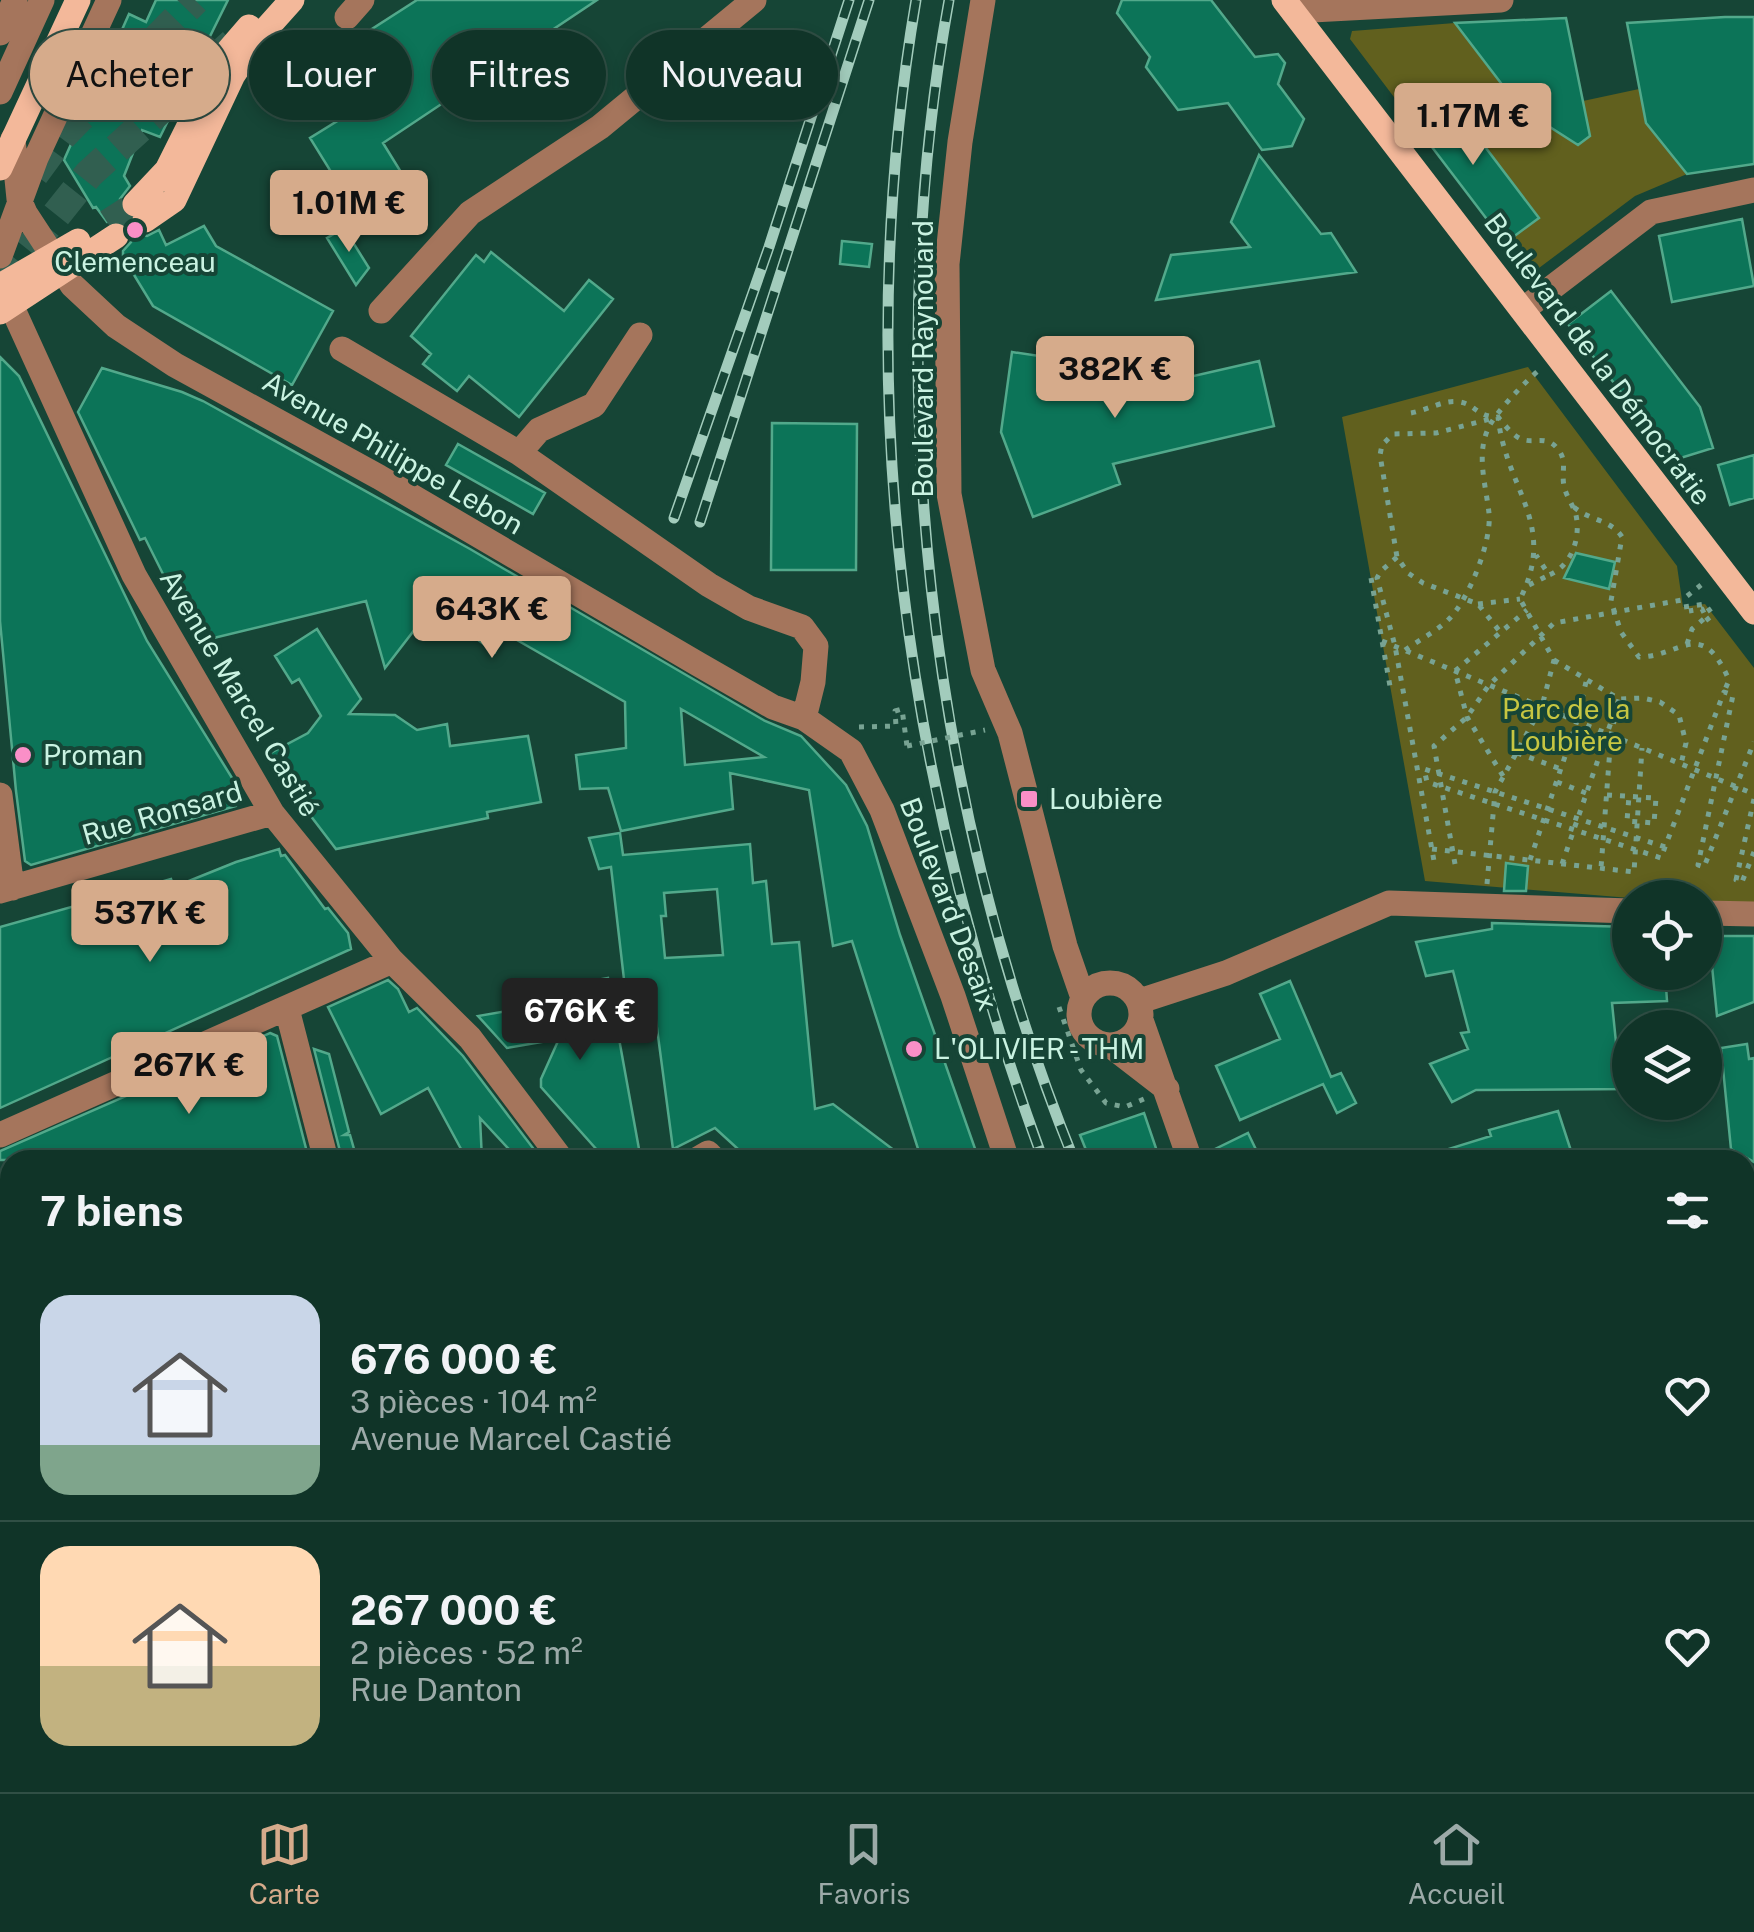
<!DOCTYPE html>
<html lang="fr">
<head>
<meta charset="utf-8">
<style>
  body { margin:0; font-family:"Public Sans",sans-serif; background:#1e3f34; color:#f1f3f6; height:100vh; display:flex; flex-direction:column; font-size:38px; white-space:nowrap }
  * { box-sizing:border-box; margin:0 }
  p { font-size:32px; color:#9caaa8 }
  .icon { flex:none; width:55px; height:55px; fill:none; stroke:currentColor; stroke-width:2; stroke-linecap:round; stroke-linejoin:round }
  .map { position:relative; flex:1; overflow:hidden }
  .drawer { position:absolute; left:0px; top:1150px; width:1755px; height:642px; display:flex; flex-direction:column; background:#103428; border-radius:30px 30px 0 0; box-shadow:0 5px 15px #0003,0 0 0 2px #304f45 }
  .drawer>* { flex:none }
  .top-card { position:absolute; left:30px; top:30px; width:1000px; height:90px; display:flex; gap:20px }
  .controls { position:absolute; left:1612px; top:880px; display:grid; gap:20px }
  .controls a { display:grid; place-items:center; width:110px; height:110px; border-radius:50%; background:#103428; box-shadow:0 5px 15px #0003,0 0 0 2px #304f45; font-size:50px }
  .price { position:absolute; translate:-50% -85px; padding:0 22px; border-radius:10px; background:#d6ab8b; color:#111; font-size:32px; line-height:65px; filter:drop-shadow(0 2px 5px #0008) }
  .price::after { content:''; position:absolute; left:50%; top:60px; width:30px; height:22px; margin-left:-15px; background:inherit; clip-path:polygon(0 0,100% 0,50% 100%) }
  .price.on { background:#222; color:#fff }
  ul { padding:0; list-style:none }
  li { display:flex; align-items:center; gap:30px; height:250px; padding:0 40px }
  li+li { border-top:2px solid #304f45 }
  li span { display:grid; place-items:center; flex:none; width:280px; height:200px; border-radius:30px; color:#555 }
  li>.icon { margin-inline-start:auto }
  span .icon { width:120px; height:120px; fill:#fffc; stroke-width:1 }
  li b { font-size:42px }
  h2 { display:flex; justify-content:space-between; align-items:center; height:120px; padding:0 40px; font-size:42px }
  .pill { padding:0 35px; border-radius:45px; background:#103428; box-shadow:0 5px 15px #0003,0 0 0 2px #304f45; font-size:35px; line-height:90px }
  .pill.on { background:#d6ab8b; color:#111 }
  .dock { display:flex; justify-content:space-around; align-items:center; height:140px; border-top:2px solid #304f45; background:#103428; font-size:28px; color:#9caaa8 }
  .dock a { display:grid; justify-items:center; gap:5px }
  .dock .on { color:#d6ab8b }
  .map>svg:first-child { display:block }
  .green { fill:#61601e }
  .building { fill:#0c7458; stroke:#52a98b; stroke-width:2.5; fill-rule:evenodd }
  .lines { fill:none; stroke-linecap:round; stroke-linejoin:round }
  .major-tunnel { stroke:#315f50; stroke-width:25; stroke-dasharray:25 12; stroke-linecap:butt }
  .highway-tunnel { stroke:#315f50; stroke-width:30; stroke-dasharray:30 15; stroke-linecap:butt }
  .path { stroke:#78a393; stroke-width:5; stroke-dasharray:5 8; stroke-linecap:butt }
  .minor { stroke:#a5755c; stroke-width:25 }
  .major { stroke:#f3b89a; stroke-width:25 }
  .rail-casing { stroke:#a2ccbc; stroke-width:11 }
  .rail { stroke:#164536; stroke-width:8; stroke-dasharray:22; stroke-linecap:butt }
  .path-bridge { stroke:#78a393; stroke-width:5; stroke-dasharray:5 8; stroke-linecap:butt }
  .poi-dot { fill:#fa8fc7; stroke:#164536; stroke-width:4 }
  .labels { text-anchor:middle; stroke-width:8; stroke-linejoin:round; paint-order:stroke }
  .poi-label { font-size:28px; fill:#caf3e2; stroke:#164536; text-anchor:start }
  .street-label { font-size:28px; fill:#caf3e2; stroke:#164536 }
  .park-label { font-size:28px; fill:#c7c641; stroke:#164536 }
</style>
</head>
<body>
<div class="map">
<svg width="1754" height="1792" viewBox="0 0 1754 1792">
  <rect width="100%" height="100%" fill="#164536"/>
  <path class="green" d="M1455,23L1520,108L1578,145L1590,136L1583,101L1639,89L1646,123L1687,174L1635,196L1531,274L1505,243L1539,217L1470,127L1421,94L1403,109L1350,39L1352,31Z
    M1528,367L1677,566L1683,607L1705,604L1754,668V908L1705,904V898H1630L1425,881L1342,417Z"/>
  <path class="building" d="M156,0H228L160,137L142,130L124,176L130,186L120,199V210L137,234L147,236L159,230L166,245L204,226L216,246L333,311L292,385L153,306L123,257V251L131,242L130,228L122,221L107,222L96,207L93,208L64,160L129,14L146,22Z
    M417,0H597L383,143L417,198L367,230L310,138L376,97L344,47Z
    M1122,0H1211L1255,57L1278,54L1285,63L1278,84L1304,119L1292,146L1262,150L1228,103L1178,110L1146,67L1150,57L1117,13Z
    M1725,17H1754V164L1687,174L1646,123L1627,23Z
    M1566,18L1590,136L1578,145L1520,108L1455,23Z
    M1421,94L1470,127L1539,218L1505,243L1403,109Z
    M1259,155L1321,234L1331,233L1356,272L1156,300L1171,255L1250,247L1231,222Z
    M1742,219L1754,286L1672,302L1659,236Z
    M344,228L369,268L356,285L327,238Z
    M842,241L872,244L869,267L840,264Z
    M491,252L564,311L589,280L613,299L519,417L469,376L457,391L423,364L431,354L411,336L476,255L484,262Z
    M1611,291L1700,407L1713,448L1674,460L1568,324Z
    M1012,352L1185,378L1259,361L1274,426L1113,464L1120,484L1033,517L1001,432Z
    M0,357L19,376L147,641L242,794L236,806L31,865L25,861L16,791L0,621Z
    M102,368L182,392L203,401L470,549L765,721L801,736L846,785L867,826L900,935L979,1160H929L919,1152L852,941L833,946L809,790L730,773L733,809L621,831L608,788L580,789L576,755L626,748L625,702L503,632L495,652L432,607L385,668L366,601L197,642L145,538L140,540L78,412ZM681,709L764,757L685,765Z
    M772,423L857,424L856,570H771Z
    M458,444L545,493L533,514L446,465Z
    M1754,455V498L1730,505L1718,465Z
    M1576,553L1615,562L1609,589L1564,578Z
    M317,629L361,699L349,714L395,715L417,730L447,724L450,746L528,736L541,802L487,812L488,818L336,849L265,756L308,733L321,716L299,679L292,683L275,656Z
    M620,833L623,855L750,844L753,883L766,881L772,944L799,942L815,1109L833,1104L907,1160H750L715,1128L673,1149L651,983L625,988L611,867L599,869L589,838ZM717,889L723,955L665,958L661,916H666L664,893Z
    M279,849L281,856L285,855L325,909L328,908L348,933L351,949L0,1108V927L171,879L174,887L236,862Z
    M1506,863L1528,866L1526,891H1504Z
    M1492,923L1630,927V972H1665L1667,1001L1612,1003L1618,1062L1630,1063V1089L1476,1090L1452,1102L1430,1064L1468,1049L1461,1033L1469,1032L1453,971L1426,976L1416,942L1492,929Z
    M1705,936H1754V1002L1717,1016L1712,966L1705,967Z
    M608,978L641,1160H606L541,1087V1079L559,1039L507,1048L478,1016L566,1001L564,986Z
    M388,980L398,989L409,1012L417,1008L463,1056L542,1160H519L480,1118L482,1160H467L428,1088L381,1114L328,1007Z
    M1290,981L1331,1077L1341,1073L1356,1103L1337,1113L1323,1084L1240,1120L1216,1066L1280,1039L1260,994Z
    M270,1033L277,1036L309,1160H0V1151Z
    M1747,1044L1749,1059L1754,1058V1162L1731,1149L1721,1048Z
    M314,1049L329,1054L349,1132L344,1135H350L356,1156L342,1159Z
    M1558,1111L1574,1160H1430L1429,1155L1491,1136L1489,1130Z
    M1144,1113L1160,1160H1090L1080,1135Z
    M1248,1133L1261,1160H1206L1205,1154Z"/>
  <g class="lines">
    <path class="major-tunnel" d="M107,222L135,204"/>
    <path class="highway-tunnel" d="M34,174L62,136L195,0
      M0,285L89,174L233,43"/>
    <path class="path" d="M1411,413C1428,410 1444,399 1460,402C1476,405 1477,417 1498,417C1504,424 1512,435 1521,439C1534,444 1546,435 1557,448C1568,460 1561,472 1564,486C1566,496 1573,505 1576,515C1581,539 1571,566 1549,575L1536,555
      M1574,507C1588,520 1612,520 1622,537L1611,601L1621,632L1639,657C1681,657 1701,616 1729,680L1724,692
      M1397,557L1381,571L1377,578L1395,646L1434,861
      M1371,578L1391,692
      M1529,585L1549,575
      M1478,604L1520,599
      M1684,607L1705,604L1713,615L1704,622
      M1382,641L1754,794
      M1687,644L1692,629L1706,617L1702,609L1689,611
      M1405,650C1419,640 1437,631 1449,619C1469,599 1492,541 1489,513C1486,486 1476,455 1488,429C1494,414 1525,382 1538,371
      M1554,660L1619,699L1643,698L1660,702L1679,715L1686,743L1681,764
      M859,727L896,726L895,711L902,709L907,746
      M1517,753L1561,769
      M1503,776L1467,717L1455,671L1527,610
      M1557,782L1586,793
      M1607,795L1656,798L1654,823L1627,821L1629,796
      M1754,799L1736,880L1742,882L1754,852
      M1665,847L1424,769L1427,782L1661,858L1665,847L1724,692L1733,695L1698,865L1704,867L1754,742
      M1432,849L1634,872L1642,748
      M1530,860L1577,721L1586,682
      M1455,864L1434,746L1467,717L1489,685L1554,623L1682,600L1701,585
      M1562,864L1619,699L1611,735L1601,868
      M1487,884L1495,792L1542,706L1554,660L1520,599C1558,524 1506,490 1498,417L1436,433L1393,434L1382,445L1380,455L1397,557L1408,573L1423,583L1478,604L1501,633
      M1059,1007L1081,1070L1106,1103L1125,1107L1144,1099"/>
    <path class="minor" d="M983,0L960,142L947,264L949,494L983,670L1010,733L1065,946L1083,998
      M1293,11L1501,0
      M347,17L362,0
      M0,33L15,0
      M0,92L42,0
      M13,139L19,199L25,213L72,285L116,326L175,365L379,477L698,664L773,707L804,718L851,751L882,810L953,996L1007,1160
      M0,256L36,158L109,0
      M11,305L134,575L272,813L392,961L470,1038L562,1160
      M1524,309L1651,212L1754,190
      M381,311L470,213L600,127L754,0
      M342,349L519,453L709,585L749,608L802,627L816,646L813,682L804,718
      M519,453L539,430L594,405L640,335
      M0,795L12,888
      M0,891L272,813
      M1705,913L1754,914
      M1079 1014a31 31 0 1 1 62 0a31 31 0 1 1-62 0Z
      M1140,1001L1226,973L1389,903L1630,911
      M287,1009L326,1160
      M1141,1020L1190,1160
      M1110,1045L1167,1089
      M0,1135L392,961
      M696,1160L708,1153L715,1160
      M0,1192L10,1216
      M0,1286L10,1283
      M0,1457L10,1454
      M246,1782L252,1792
      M630,1782L631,1792
      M1236,1782L1240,1792
      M1396,1782L1400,1792
      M713,1792L742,1782
      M1028,1792L1033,1782
      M1653,1792L1658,1782
      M1747,1792L1754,1755"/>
    <path class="major" d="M1284,0L1754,612
      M0,168L78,0
      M135,204L167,170L224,56L249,27
      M145,220L174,200L233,75L258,38L292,0
      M0,286L78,241
      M0,312L116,236
      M0,1755L10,1770"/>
    <g class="rail-casing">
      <path id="rail" d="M916,0C849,394 906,787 1043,1160
        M949,0C880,380 929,802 1074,1160
        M674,518L769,247L849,0
        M700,522L869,0
        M1344,1782L1348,1792"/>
    </g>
    <use href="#rail" class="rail"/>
    <path class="path-bridge" d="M907,746L985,730"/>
  </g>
  <g class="poi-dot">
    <circle cx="135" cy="230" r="10"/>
    <circle cx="23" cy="755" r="10"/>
    <rect x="1019" y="789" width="20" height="20" rx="5"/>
    <circle cx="914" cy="1049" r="10"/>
  </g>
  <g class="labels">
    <g class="poi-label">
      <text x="135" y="272" text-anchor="middle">Clemenceau</text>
      <text x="43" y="765">Proman</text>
      <text x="1049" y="809">Loubière</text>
      <text x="934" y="1059">L'OLIVIER - THM</text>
    </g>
    <g class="street-label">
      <text transform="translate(923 359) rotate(-90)" y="10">Boulevard Raynouard</text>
      <text transform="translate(1598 359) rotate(53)" y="10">Boulevard de la Démocratie</text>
      <text transform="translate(393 453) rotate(30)" y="10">Avenue Philippe Lebon</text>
      <text transform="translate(240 693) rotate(59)" y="10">Avenue Marcel Castié</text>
      <text transform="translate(162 813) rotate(-16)" y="10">Rue Ronsard</text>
      <text transform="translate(949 904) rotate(69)" y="10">Boulevard Desaix</text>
    </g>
    <g class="park-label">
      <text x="1566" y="719">Parc de la<tspan x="1566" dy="32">Loubière</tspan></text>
    </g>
  </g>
</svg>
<div class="controls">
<a><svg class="icon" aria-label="locate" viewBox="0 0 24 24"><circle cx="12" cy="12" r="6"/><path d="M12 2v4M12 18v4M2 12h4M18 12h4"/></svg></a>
<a><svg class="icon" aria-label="layers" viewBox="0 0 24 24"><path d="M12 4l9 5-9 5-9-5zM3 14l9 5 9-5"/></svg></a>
</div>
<b class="price" style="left:1473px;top:168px">1.17M €</b>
<b class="price" style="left:349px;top:255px">1.01M €</b>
<b class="price" style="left:1115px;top:421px">382K €</b>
<b class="price" style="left:492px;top:661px">643K €</b>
<b class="price" style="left:150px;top:965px">537K €</b>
<b class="price on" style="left:580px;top:1063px">676K €</b>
<b class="price" style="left:189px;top:1117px">267K €</b>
<div class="top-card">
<a class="pill on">Acheter</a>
<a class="pill">Louer</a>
<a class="pill">Filtres</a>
<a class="pill">Nouveau</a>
</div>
<section class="drawer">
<h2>7 biens<svg class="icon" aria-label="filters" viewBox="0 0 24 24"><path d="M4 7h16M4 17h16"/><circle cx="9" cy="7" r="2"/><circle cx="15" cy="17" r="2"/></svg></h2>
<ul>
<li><span style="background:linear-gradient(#c9d6e8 75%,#7fa58c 0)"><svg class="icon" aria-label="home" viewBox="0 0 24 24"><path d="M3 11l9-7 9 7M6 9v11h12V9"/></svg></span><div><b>676 000 €</b><p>3 pièces · 104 m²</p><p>Avenue Marcel Castié</p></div><svg class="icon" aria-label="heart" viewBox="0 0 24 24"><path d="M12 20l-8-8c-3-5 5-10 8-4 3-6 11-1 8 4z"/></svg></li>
<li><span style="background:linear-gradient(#ffd9b3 60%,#c2b280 0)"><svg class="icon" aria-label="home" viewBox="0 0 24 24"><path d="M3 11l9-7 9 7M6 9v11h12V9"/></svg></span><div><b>267 000 €</b><p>2 pièces · 52 m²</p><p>Rue Danton</p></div><svg class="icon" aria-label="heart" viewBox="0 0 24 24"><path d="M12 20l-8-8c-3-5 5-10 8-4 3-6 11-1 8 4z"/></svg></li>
</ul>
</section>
</div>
<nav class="dock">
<a class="on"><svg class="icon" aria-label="map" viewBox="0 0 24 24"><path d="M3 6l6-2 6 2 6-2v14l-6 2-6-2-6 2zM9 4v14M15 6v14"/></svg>Carte</a>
<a><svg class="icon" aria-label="saved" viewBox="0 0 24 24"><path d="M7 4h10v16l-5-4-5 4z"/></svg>Favoris</a>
<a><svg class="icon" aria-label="home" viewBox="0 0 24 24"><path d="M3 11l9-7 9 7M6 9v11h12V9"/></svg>Accueil</a>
</nav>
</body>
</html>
